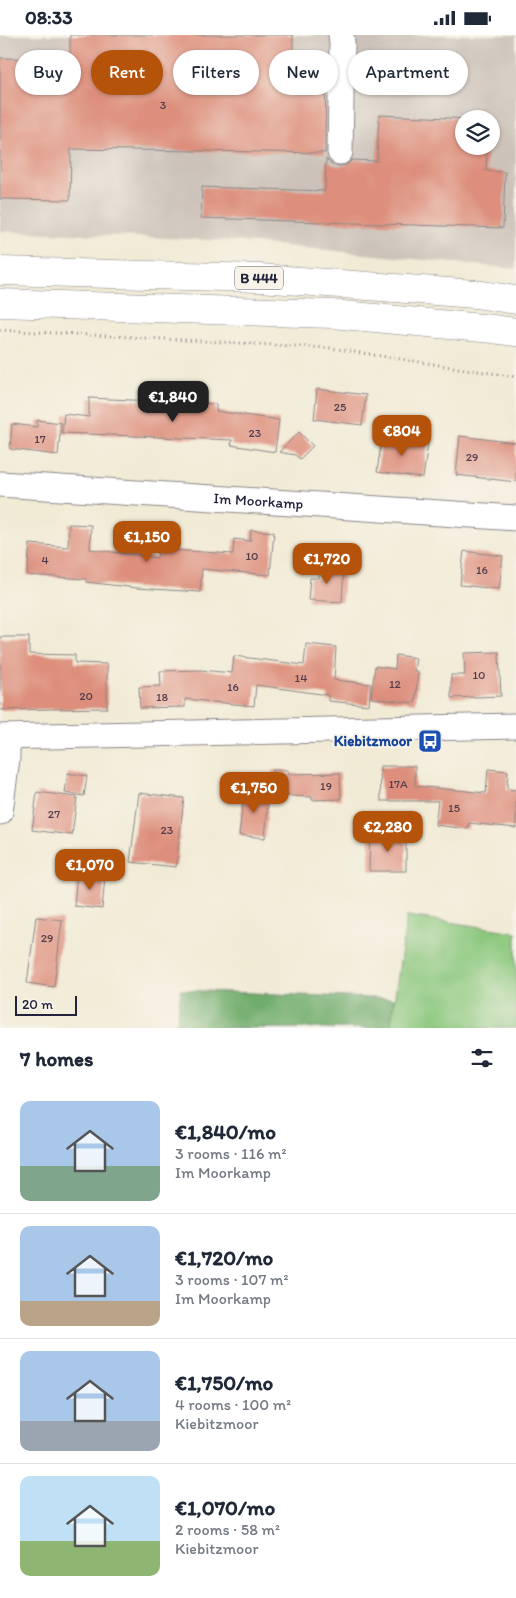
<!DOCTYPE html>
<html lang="en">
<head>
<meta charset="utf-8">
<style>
  body { margin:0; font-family:Itim,sans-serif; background:#f2f2f3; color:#1f2937; height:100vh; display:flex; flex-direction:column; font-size:19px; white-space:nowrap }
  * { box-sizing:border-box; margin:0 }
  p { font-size:16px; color:#747a83 }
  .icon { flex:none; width:28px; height:28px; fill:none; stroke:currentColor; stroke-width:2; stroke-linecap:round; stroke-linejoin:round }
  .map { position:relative; height:993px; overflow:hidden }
  .panel { display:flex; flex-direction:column; background:#fff; flex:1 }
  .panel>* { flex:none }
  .hud { position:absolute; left:15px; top:15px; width:486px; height:45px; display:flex; gap:10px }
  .tools { position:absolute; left:455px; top:75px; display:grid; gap:10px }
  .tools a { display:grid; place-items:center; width:45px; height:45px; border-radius:50%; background:#fff; box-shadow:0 1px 4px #0004; font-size:25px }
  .scale { position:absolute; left:15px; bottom:12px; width:62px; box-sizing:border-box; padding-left:5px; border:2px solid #22223b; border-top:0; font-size:14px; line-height:18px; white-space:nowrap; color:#22223b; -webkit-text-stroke:4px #f7f3e8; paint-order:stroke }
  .price { position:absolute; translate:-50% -42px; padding:0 11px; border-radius:10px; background:#b45309; color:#fff; font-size:16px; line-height:32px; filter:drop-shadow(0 1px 2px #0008) }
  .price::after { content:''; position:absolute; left:50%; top:30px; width:15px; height:11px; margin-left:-8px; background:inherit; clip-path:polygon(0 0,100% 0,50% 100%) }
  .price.selected { background:#222; color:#fff }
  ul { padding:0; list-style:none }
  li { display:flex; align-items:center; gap:15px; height:125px; padding:0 20px }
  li+li { border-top:1px solid #e0e1e3 }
  li span { display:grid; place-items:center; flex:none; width:140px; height:100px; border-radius:10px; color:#555 }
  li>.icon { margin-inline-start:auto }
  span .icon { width:60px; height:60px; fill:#fffc; stroke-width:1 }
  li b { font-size:21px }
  h2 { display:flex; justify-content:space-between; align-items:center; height:60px; padding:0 20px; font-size:21px }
  .chip { padding:0 18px; border-radius:22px; background:#fff; box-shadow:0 1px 4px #0004; font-size:18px; line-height:45px }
  .chip.selected { background:#b45309; color:#fff }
  .status { display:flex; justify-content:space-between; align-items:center; height:35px; padding:0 25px; background:#fff; direction:ltr }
  .status svg { height:14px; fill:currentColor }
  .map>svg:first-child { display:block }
  .industrial { fill:#ccc2b9; fill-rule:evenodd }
  .green { fill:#8ac77d; stroke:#56745c }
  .forest { fill:#6fac6c; stroke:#486754 }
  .building { fill:#dd8e7b }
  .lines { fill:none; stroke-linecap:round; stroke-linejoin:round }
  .minor-casing { stroke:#8a8688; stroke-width:27 }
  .highway-casing { stroke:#8a8688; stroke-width:29 }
  .path { stroke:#8a8688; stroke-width:3; stroke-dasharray:1 4; stroke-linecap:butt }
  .minor { stroke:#fff; stroke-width:25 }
  .highway { stroke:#fff; stroke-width:28 }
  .labels { text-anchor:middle; stroke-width:4; stroke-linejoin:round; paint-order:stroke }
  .number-label { font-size:12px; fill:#513d4b }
  .shield { fill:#f7f3e8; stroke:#62616f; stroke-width:1 }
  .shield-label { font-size:14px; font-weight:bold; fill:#22223b }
  .street-label { font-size:15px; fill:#22223b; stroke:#f7f3e8 }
  .transit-label { font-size:15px; font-weight:bold; fill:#164399; stroke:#f7f3e8; text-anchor:end }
</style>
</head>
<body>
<div class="status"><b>08:33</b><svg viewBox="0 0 49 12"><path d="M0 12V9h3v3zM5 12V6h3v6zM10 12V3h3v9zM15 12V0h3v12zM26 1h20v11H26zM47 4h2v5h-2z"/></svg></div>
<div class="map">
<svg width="516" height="993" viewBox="0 0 516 993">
  <rect width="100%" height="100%" fill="#f7f3e8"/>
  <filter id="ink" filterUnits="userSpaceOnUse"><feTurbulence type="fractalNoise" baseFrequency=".02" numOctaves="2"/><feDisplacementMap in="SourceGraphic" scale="10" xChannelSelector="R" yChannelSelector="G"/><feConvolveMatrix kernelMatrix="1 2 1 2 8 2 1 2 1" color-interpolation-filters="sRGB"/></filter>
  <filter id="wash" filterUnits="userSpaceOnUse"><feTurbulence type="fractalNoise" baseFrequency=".0096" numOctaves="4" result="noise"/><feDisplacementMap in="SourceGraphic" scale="20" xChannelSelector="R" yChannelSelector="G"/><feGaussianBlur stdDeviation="1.12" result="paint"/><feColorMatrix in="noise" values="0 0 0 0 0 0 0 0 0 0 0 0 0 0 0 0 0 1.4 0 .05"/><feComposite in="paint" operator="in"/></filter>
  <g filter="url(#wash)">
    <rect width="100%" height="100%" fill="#f1ead5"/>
    <path class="industrial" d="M0,0H516V234L234,206L0,196ZM464,84H491V111H464Z"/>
    <path class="green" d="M407,881L516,897V993H390Z"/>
    <path class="forest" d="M181,955L394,964L390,993H176Z"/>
    <g id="blocks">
      <path class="building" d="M70,0H293V26L326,27L325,118L71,114L70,165L0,164V23L70,24Z
        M379,80L473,84H464V111H487L486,136L505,137L503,193L201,183L202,152L325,156L326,124L333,130L339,131L346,130L352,125L377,126Z
        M317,354L366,360L362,390L314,384Z
        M89,363L216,369V376L279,385L275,417L231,410L232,405L62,398L64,379L89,382Z
        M37,385L61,388L58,420L10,414L12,389L37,392Z
        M299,397L313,411L300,424L295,420L279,417Z
        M460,401L516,408V447L456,440Z
        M382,402L428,408L423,443L377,437Z
        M69,489L91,490L90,514L157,523L158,514L233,519L234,504L250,506L251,495L274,497L270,540L202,534L200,557L137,553L86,547V544L27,540L30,509L68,512Z
        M464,516L503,521L499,554L460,550Z
        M319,530L344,532L342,567L308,565L310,543H319Z
        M0,602H29V619L75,620V628L107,629V673L0,675Z
        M306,609L336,612L334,645L371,649L369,670L328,666V660L256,650L254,671L185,664V672L140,673L139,652L161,651L160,636L201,635L232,638L234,621L304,630Z
        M499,617L501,661L451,663V640H465L464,618Z
        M396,620L416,623L414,636H418L415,668L371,663L375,631L395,634Z
        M380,731H415V751L486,758L488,734L508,736L507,754L516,755V793L469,788L468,794L435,790L438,766H381Z
        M272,735H288V739L340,738L341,764L312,765V762L271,760Z
        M68,738L87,741L84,761L65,758Z
        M244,756L269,758L265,803L239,800Z
        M37,757L77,762L72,800L32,795Z
        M139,758L184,763L176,832L130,827Z
        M370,800H406V836H369Z
        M77,838L105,841L102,874L74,871Z
        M36,882L62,885L54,952L27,948Z"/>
    </g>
  </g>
  <g filter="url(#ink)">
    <use href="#blocks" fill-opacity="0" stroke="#8a8688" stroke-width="1"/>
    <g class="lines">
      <g class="minor-casing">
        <g id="minor">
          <path d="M340,117L342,7L341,0"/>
          <path id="s1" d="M0,449L516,483"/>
          <path d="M0,702L516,691"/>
          <path d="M0,777L7,723V702"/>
        </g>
      </g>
      <g class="highway-casing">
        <path id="highway" d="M0,236L260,243L475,259L516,265
          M0,268L332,279L493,294L516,297"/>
      </g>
      <path class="path" d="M0,295L330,313L516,342"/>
      <use href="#minor" class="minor"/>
      <use href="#highway" class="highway"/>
    </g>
  </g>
  <defs>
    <g id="bus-square" transform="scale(1.25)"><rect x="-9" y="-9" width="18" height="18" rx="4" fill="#1a4fb4" stroke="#f7f3e8"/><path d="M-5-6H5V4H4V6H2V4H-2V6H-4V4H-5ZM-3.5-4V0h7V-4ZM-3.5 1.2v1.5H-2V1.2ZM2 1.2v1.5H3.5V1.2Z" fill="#fff"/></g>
  </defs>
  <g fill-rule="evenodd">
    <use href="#bus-square" x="430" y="706"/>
  </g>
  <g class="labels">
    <g class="number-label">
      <text x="163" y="74">3</text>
      <text x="340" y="376">25</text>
      <text x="255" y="402">23</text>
      <text x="40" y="408">17</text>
      <text x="472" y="426">29</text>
      <text x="252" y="525">10</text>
      <text x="45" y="529">4</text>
      <text x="482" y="539">16</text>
      <text x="479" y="644">10</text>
      <text x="301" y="647">14</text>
      <text x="395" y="653">12</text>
      <text x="233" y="656">16</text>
      <text x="86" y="665">20</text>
      <text x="162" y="666">18</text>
      <text x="398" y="753">17A</text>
      <text x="326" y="755">19</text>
      <text x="454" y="777">15</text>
      <text x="54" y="783">27</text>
      <text x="167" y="799">23</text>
      <text x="47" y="907">29</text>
    </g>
    <rect class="shield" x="235" y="231.5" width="48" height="23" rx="4"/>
    <g class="shield-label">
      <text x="259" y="248">B 444</text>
    </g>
    <g class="street-label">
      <text dy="5" stroke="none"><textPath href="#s1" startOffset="259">Im Moorkamp</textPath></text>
    </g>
    <g class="transit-label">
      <text x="412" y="711">Kiebitzmoor</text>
    </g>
  </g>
</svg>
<div class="tools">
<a><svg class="icon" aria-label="layers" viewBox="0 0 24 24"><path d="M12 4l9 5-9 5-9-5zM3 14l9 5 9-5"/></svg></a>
</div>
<div class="scale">20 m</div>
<b class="price selected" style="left:173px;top:388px">€1,840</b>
<b class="price" style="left:402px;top:422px">€804</b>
<b class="price" style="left:147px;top:528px">€1,150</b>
<b class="price" style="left:327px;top:550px">€1,720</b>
<b class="price" style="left:254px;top:779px">€1,750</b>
<b class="price" style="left:388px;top:818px">€2,280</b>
<b class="price" style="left:90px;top:856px">€1,070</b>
<div class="hud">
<a class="chip">Buy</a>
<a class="chip selected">Rent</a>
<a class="chip">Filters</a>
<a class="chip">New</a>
<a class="chip">Apartment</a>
</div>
</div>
<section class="panel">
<h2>7 homes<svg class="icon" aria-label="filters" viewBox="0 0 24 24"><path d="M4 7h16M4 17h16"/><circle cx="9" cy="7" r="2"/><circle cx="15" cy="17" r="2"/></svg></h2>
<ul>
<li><span style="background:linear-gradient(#a9c7e8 65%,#7fa58c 0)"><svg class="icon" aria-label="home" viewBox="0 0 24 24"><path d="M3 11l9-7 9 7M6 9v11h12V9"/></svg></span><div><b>€1,840/mo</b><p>3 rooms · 116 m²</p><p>Im Moorkamp</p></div></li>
<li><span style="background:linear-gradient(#a9c7e8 75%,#b9a48a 0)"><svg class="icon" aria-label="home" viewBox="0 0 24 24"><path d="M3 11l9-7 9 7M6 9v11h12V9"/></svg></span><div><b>€1,720/mo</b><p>3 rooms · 107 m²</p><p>Im Moorkamp</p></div></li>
<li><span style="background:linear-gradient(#a9c7e8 70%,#9aa5b1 0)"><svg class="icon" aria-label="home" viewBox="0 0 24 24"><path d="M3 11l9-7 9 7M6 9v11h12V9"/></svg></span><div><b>€1,750/mo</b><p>4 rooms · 100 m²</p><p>Kiebitzmoor</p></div></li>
<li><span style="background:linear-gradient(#bfe0f5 65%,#8fb573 0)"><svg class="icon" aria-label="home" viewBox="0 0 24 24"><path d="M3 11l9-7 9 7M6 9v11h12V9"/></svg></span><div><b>€1,070/mo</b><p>2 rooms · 58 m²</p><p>Kiebitzmoor</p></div></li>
</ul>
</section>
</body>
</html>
